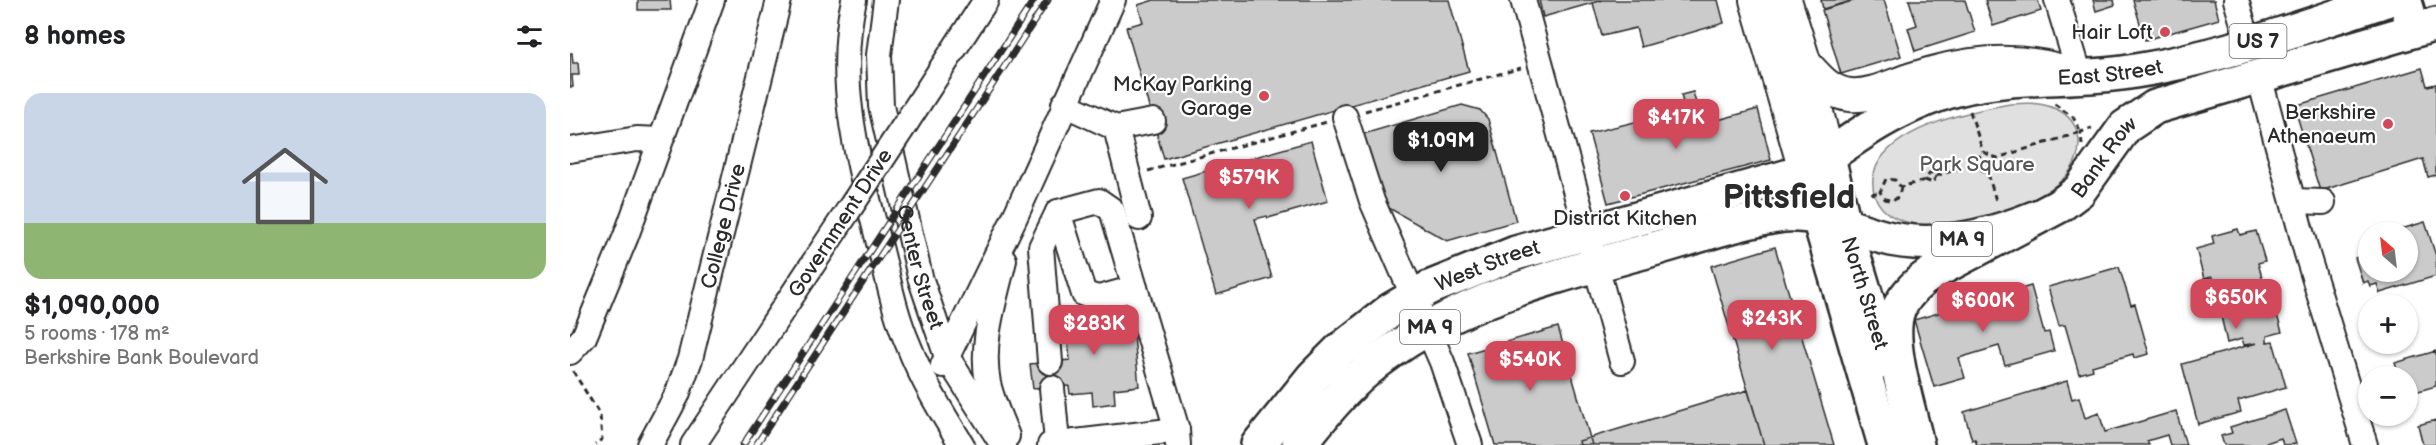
<!DOCTYPE html>
<html lang="en">
<head>
<meta charset="utf-8">
<style>
  body { margin:0; font-family:"Balsamiq Sans",sans-serif; background:#f2f2f2; color:#202124; height:100vh; display:flex; flex-direction:column; font-size:22px; white-space:nowrap }
  * { box-sizing:border-box; margin:0 }
  p { font-size:20px; color:#757577 }
  .icon { flex:none; width:33px; height:33px; fill:none; stroke:currentColor; stroke-width:2; stroke-linecap:round; stroke-linejoin:round }
  .map { position:relative; flex:1; overflow:hidden }
  .sheet { display:flex; flex-direction:column; background:#fff; width:570px }
  .sheet>* { flex:none }
  .needle { width:39px; rotate:332deg }
  .controls { position:absolute; left:1788px; top:222px; display:grid; gap:12px }
  .controls a { display:grid; place-items:center; width:60px; height:60px; border-radius:50%; background:#fff; box-shadow:0 2px 4px #0004; font-size:30px }
  .price { position:absolute; translate:-50% -51px; padding:0 14px; border-radius:12px; background:#d1495b; color:#fff; font-size:20px; line-height:39px; filter:drop-shadow(0 2px 3px #0008) }
  .price::after { content:''; position:absolute; left:50%; top:36px; width:18px; height:14px; margin-left:-9px; background:inherit; clip-path:polygon(0 0,100% 0,50% 100%) }
  .price.active { background:#222; color:#fff }
  ul { padding:0; list-style:none }
  li { display:grid; align-content:center; gap:12px; height:318px; padding:0 24px }
  li+li { border-top:2px solid #e0e0e0 }
  li span { display:grid; place-items:center; height:186px; border-radius:18px; color:#555 }
  li>.icon { margin-inline-start:auto }
  span .icon { width:108px; height:108px; fill:#fffc; stroke-width:1 }
  li b { font-size:26px }
  h2 { display:flex; justify-content:space-between; align-items:center; height:72px; padding:0 24px; font-size:26px }
  main { display:flex; flex:1; min-height:0 }
  .map>svg:first-child { display:block }
  .green { fill:#e0e0e0; stroke:#868686; stroke-width:1.5 }
  .building { fill:#cbcbcb; stroke:#2b2b2b; stroke-width:1.5 }
  .lines { fill:none; stroke-linecap:round; stroke-linejoin:round }
  .minor-casing { stroke:#2b2b2b; stroke-width:28 }
  .major-casing { stroke:#2b2b2b; stroke-width:36 }
  .highway-casing { stroke:#2b2b2b; stroke-width:38 }
  .path { stroke:#2b2b2b; stroke-width:3; stroke-dasharray:6 4.5; stroke-linecap:butt }
  .minor { stroke:#fff; stroke-width:24 }
  .major { stroke:#fff; stroke-width:32 }
  .highway { stroke:#fff; stroke-width:33 }
  .rail-casing { stroke:#2b2b2b; stroke-width:7 }
  .rail { stroke:#fff; stroke-width:4.5; stroke-dasharray:14; stroke-linecap:butt }
  .minor-bridge-casing { stroke:#2b2b2b; stroke-width:28; stroke-linecap:butt }
  .minor-bridge { stroke:#fff; stroke-width:24 }
  .poi-dot { fill:#d1495b; stroke:#fff; stroke-width:2 }
  .labels { text-anchor:middle; stroke-width:4.5; stroke-linejoin:round; paint-order:stroke }
  .shield { fill:#fff; stroke:#6b6b6b; stroke-width:1.5 }
  .shield-label { font-size:20px; font-weight:bold; fill:#2b2b2b }
  .poi-label { font-size:21px; fill:#2b2b2b; stroke:#fff; text-anchor:end }
  .street-label { font-size:21px; fill:#2b2b2b; stroke:#fff }
  .park-label { font-size:21px; fill:#585858; stroke:#fff }
  .town-label { font-size:33px; font-weight:bold; fill:#2b2b2b; stroke:#fff }
</style>
</head>
<body>
<main>
<section class="sheet">
<h2>8 homes<svg class="icon" aria-label="filters" viewBox="0 0 24 24"><path d="M4 7h16M4 17h16"/><circle cx="9" cy="7" r="2"/><circle cx="15" cy="17" r="2"/></svg></h2>
<ul>
<li><span style="background:linear-gradient(#c9d6e8 70%,#8fb573 0)"><svg class="icon" aria-label="home" viewBox="0 0 24 24"><path d="M3 11l9-7 9 7M6 9v11h12V9"/></svg></span><div><b>$1,090,000</b><p>5 rooms · 178 m²</p><p>Berkshire Bank Boulevard</p></div></li>
</ul>
</section>
<div class="map">
<svg width="1866" height="445" viewBox="0 0 1866 445">
  <rect width="100%" height="100%" fill="#fff"/>
  <filter id="ink" filterUnits="userSpaceOnUse"><feTurbulence type="fractalNoise" baseFrequency=".0167" numOctaves="2"/><feDisplacementMap in="SourceGraphic" scale="12" xChannelSelector="R" yChannelSelector="G"/><feConvolveMatrix kernelMatrix="1 2 1 2 8 2 1 2 1" color-interpolation-filters="sRGB"/></filter>
  <g filter="url(#ink)">
    <path class="green" d="M1440,104C1453,103 1468,102 1481,107C1515,118 1517,156 1493,179C1461,211 1347,247 1312,208C1305,200 1302,189 1303,178C1310,129 1400,111 1440,104Z"/>
    <path class="building" d="M68,0H100L101,10H68Z
      M584,0H879L899,71L594,159L556,27L573,22L568,5Z
      M969,0H1033L973,17Z
      M1033,0H1148L1154,23L1071,47L1066,28L1032,36L1023,3Z
      M1251,0H1285L1253,9Z
      M1286,0H1314L1331,56L1271,74L1252,10Z
      M1339,0H1395L1405,32L1345,51L1338,28L1347,25Z
      M1415,0H1468L1471,11L1423,26Z
      M1523,0H1544L1545,5L1526,11Z
      M1563,0H1644L1649,19L1575,40Z
      M0,53H2L3,63H8L9,75H2L3,87H0Z
      M1852,68L1857,86L1866,84V175L1858,177L1853,159L1750,191L1724,106Z
      M1123,92L1129,115L1124,116L1126,126L1188,109L1201,160L1038,203L1019,133L1115,110L1111,95Z
      M892,105L910,110L918,119L946,221L877,241L810,203L790,135Z
      M741,141L758,201L698,218L697,216L685,219L702,278L646,295L612,178Z
      M1855,222L1866,256V276L1810,293L1807,284L1800,286L1798,281L1793,283L1785,258L1791,256L1790,252L1796,250L1793,241L1798,239V272H1838V232H1821Z
      M1668,229L1670,235L1686,231L1695,261L1688,263L1700,306L1704,305L1712,332L1697,336V342L1703,341L1716,387L1668,401L1671,412L1628,424L1612,364L1687,343L1674,345L1672,339L1657,343L1646,293L1639,295L1635,282L1643,280L1642,277L1634,279L1626,249L1644,244L1642,236Z
      M1205,247L1264,445H1194L1141,266Z
      M1549,267L1561,305L1565,304L1579,354L1564,358L1563,354L1522,366L1523,370L1509,374L1495,325L1489,326L1478,287Z
      M1461,286L1474,333L1479,332L1484,351L1435,365L1429,346L1389,358L1395,378L1364,387L1344,320Z
      M561,307L569,386L544,389L545,403L523,406L522,392L500,394L499,386L463,389L460,364L500,360L495,313Z
      M988,327L1022,445H925L898,353Z
      M1866,351V386L1838,394V376H1829L1825,363Z
      M1497,381L1502,399L1509,397L1515,418L1529,413L1535,432L1606,411L1616,445H1600L1597,435L1577,441L1579,445H1407L1405,439L1402,440L1394,412Z
      M1178,390L1194,445H1010L1009,441Z
      M1715,410L1726,444L1713,445L1711,438L1690,445H1654L1651,436L1662,433L1660,427Z
      M1866,420V445H1853L1848,425Z"/>
    <g class="lines">
      <g class="minor-casing">
        <g id="minor">
          <path d="M284,0C265,83 289,163 309,243C318,277 324,312 338,344C352,380 372,413 392,445"/>
          <path id="s1" d="M316,0L309,55L311,106L350,277L377,357L433,445"/>
          <path d="M953,0L1052,361"/>
          <path d="M1487,0L1510,76"/>
          <path d="M1666,0L1679,44"/>
          <path d="M1689,76L1737,254L1795,445"/>
          <path d="M494,104L546,128L569,218"/>
          <path d="M775,117L802,201L872,362L900,445"/>
          <path d="M336,123L416,0"/>
          <path d="M546,128L583,121"/>
          <path d="M0,150L67,139L90,140"/>
          <path d="M1723,201L1753,202"/>
          <path d="M488,212L514,294L529,298L565,288"/>
          <path d="M434,260C425,299 410,342 418,383C422,401 430,418 437,436"/>
          <path d="M0,352L14,337L56,236L142,0"/>
          <path d="M480,362L471,247L488,212L529,201L542,210L607,430L608,445"/>
          <path d="M373,365L444,219L543,0"/>
          <path d="M482,388L487,442"/>
          <path id="s2" d="M80,445L107,395L120,359L209,0"/>
          <path d="M123,445L278,211"/>
          <path d="M480,445L607,430"/>
        </g>
      </g>
      <g class="major-casing">
        <path id="major" d="M1186,0L1235,170
          M1215,0L1235,64L1258,157
          M1835,0L1844,30
          M1235,64C1248,78 1259,93 1280,95C1300,97 1323,85 1342,79C1394,62 1442,56 1495,72"/>
      </g>
      <g class="highway-casing">
        <g id="highway">
          <path id="s3" d="M1258,157L1274,224L1316,362"/>
          <path d="M1235,170L1315,445"/>
          <path id="s4" d="M688,445L743,377L770,350L821,310L859,288L946,253L1223,175C1254,162 1279,140 1308,123C1332,109 1360,96 1387,89C1443,74 1502,81 1559,72C1647,59 1732,27 1816,0"/>
          <path d="M729,445C750,419 771,392 796,371C874,305 972,280 1069,253C1117,240 1165,222 1214,215C1249,213 1280,228 1313,237C1364,251 1420,236 1467,217"/>
          <path id="s5" d="M1347,445C1340,411 1315,339 1329,308C1337,292 1349,281 1364,272L1489,206L1509,191L1555,127L1585,107L1866,24"/>
        </g>
      </g>
      <path class="path" d="M795,111L951,68
        M1400,111L1413,152
        M1512,145L1511,132L1522,128
        M1427,158L1418,174L1403,164L1413,152L1427,158L1511,132L1503,117L1483,103
        M578,171L757,122
        M1418,174L1427,204
        M1366,176L1363,183L1355,180L1360,173L1366,176L1403,164
        M1331,187L1329,196L1323,201L1315,199L1310,192L1316,179L1325,180L1331,187L1355,180
        M1301,194L1310,192
        M3,371L30,415L32,439L25,445"/>
      <use href="#minor" class="minor"/>
      <use href="#major" class="major"/>
      <use href="#highway" class="highway"/>
      <g class="rail-casing">
        <path id="rail" d="M173,445L464,0
          M186,445L478,0"/>
      </g>
      <use href="#rail" class="rail"/>
      <g class="minor-bridge-casing">
        <path id="minor-bridge" d="M278,211L336,123"/>
      </g>
      <use href="#minor-bridge" class="minor-bridge"/>
    </g>
  </g>
  <g class="poi-dot">
    <circle cx="1595" cy="32" r="6"/>
    <circle cx="694" cy="96" r="6"/>
    <circle cx="1818" cy="124" r="6"/>
    <circle cx="1055" cy="196" r="6"/>
  </g>
  <g class="labels">
    <g class="shield">
      <rect x="1659.5" y="24" width="57" height="34" rx="4.5"/>
      <rect x="1362" y="222" width="60" height="34" rx="4.5"/>
      <rect x="830" y="310" width="60" height="34" rx="4.5"/>
    </g>
    <g class="shield-label">
      <text x="1688" y="48">US 7</text>
      <text x="1392" y="246">MA 9</text>
      <text x="860" y="334">MA 9</text>
    </g>
    <g class="poi-label">
      <text x="1583" y="39">Hair Loft</text>
      <text x="682" y="91">McKay Parking<tspan x="682" dy="24">Garage</tspan></text>
      <text x="1806" y="119">Berkshire<tspan x="1806" dy="24">Athenaeum</tspan></text>
      <text x="1055" y="225" text-anchor="middle">District Kitchen</text>
    </g>
    <g class="street-label">
      <text dy="7" stroke="none"><textPath href="#s4" startOffset="956">East Street</textPath></text>
      <text dy="7" stroke="none"><textPath href="#s5" startOffset="399">Bank Row</textPath></text>
      <text transform="translate(270 223) rotate(-57)" y="7">Government Drive</text>
      <text dy="7" stroke="none"><textPath href="#s2" startOffset="232">College Drive</textPath></text>
      <text dy="7" stroke="none"><textPath href="#s1" startOffset="272">Center Street</textPath></text>
      <text dy="7" stroke="none"><textPath href="#s4" startOffset="297">West Street</textPath></text>
      <text dy="7" stroke="none"><textPath href="#s3" startOffset="141">North Street</textPath></text>
    </g>
    <g class="park-label">
      <text x="1407" y="171">Park Square</text>
    </g>
    <g class="town-label">
      <text x="1219" y="208">Pittsfield</text>
    </g>
  </g>
</svg>
<div class="controls">
<a><svg class="needle" viewBox="-14 -14 28 28"><path d="M0-13l5 13h-10z" fill="#e53935"/><path d="M0 13l5-13h-10z" fill="#757577"/></svg></a>
<a>+</a>
<a>−</a>
</div>
<b class="price" style="left:1106px;top:150px">$417K</b>
<b class="price active" style="left:871px;top:173px">$1.09M</b>
<b class="price" style="left:679px;top:210px">$579K</b>
<b class="price" style="left:1666px;top:330px">$650K</b>
<b class="price" style="left:1413px;top:333px">$600K</b>
<b class="price" style="left:1202px;top:351px">$243K</b>
<b class="price" style="left:524px;top:356px">$283K</b>
<b class="price" style="left:960px;top:392px">$540K</b>
</div>
</main>
</body>
</html>
